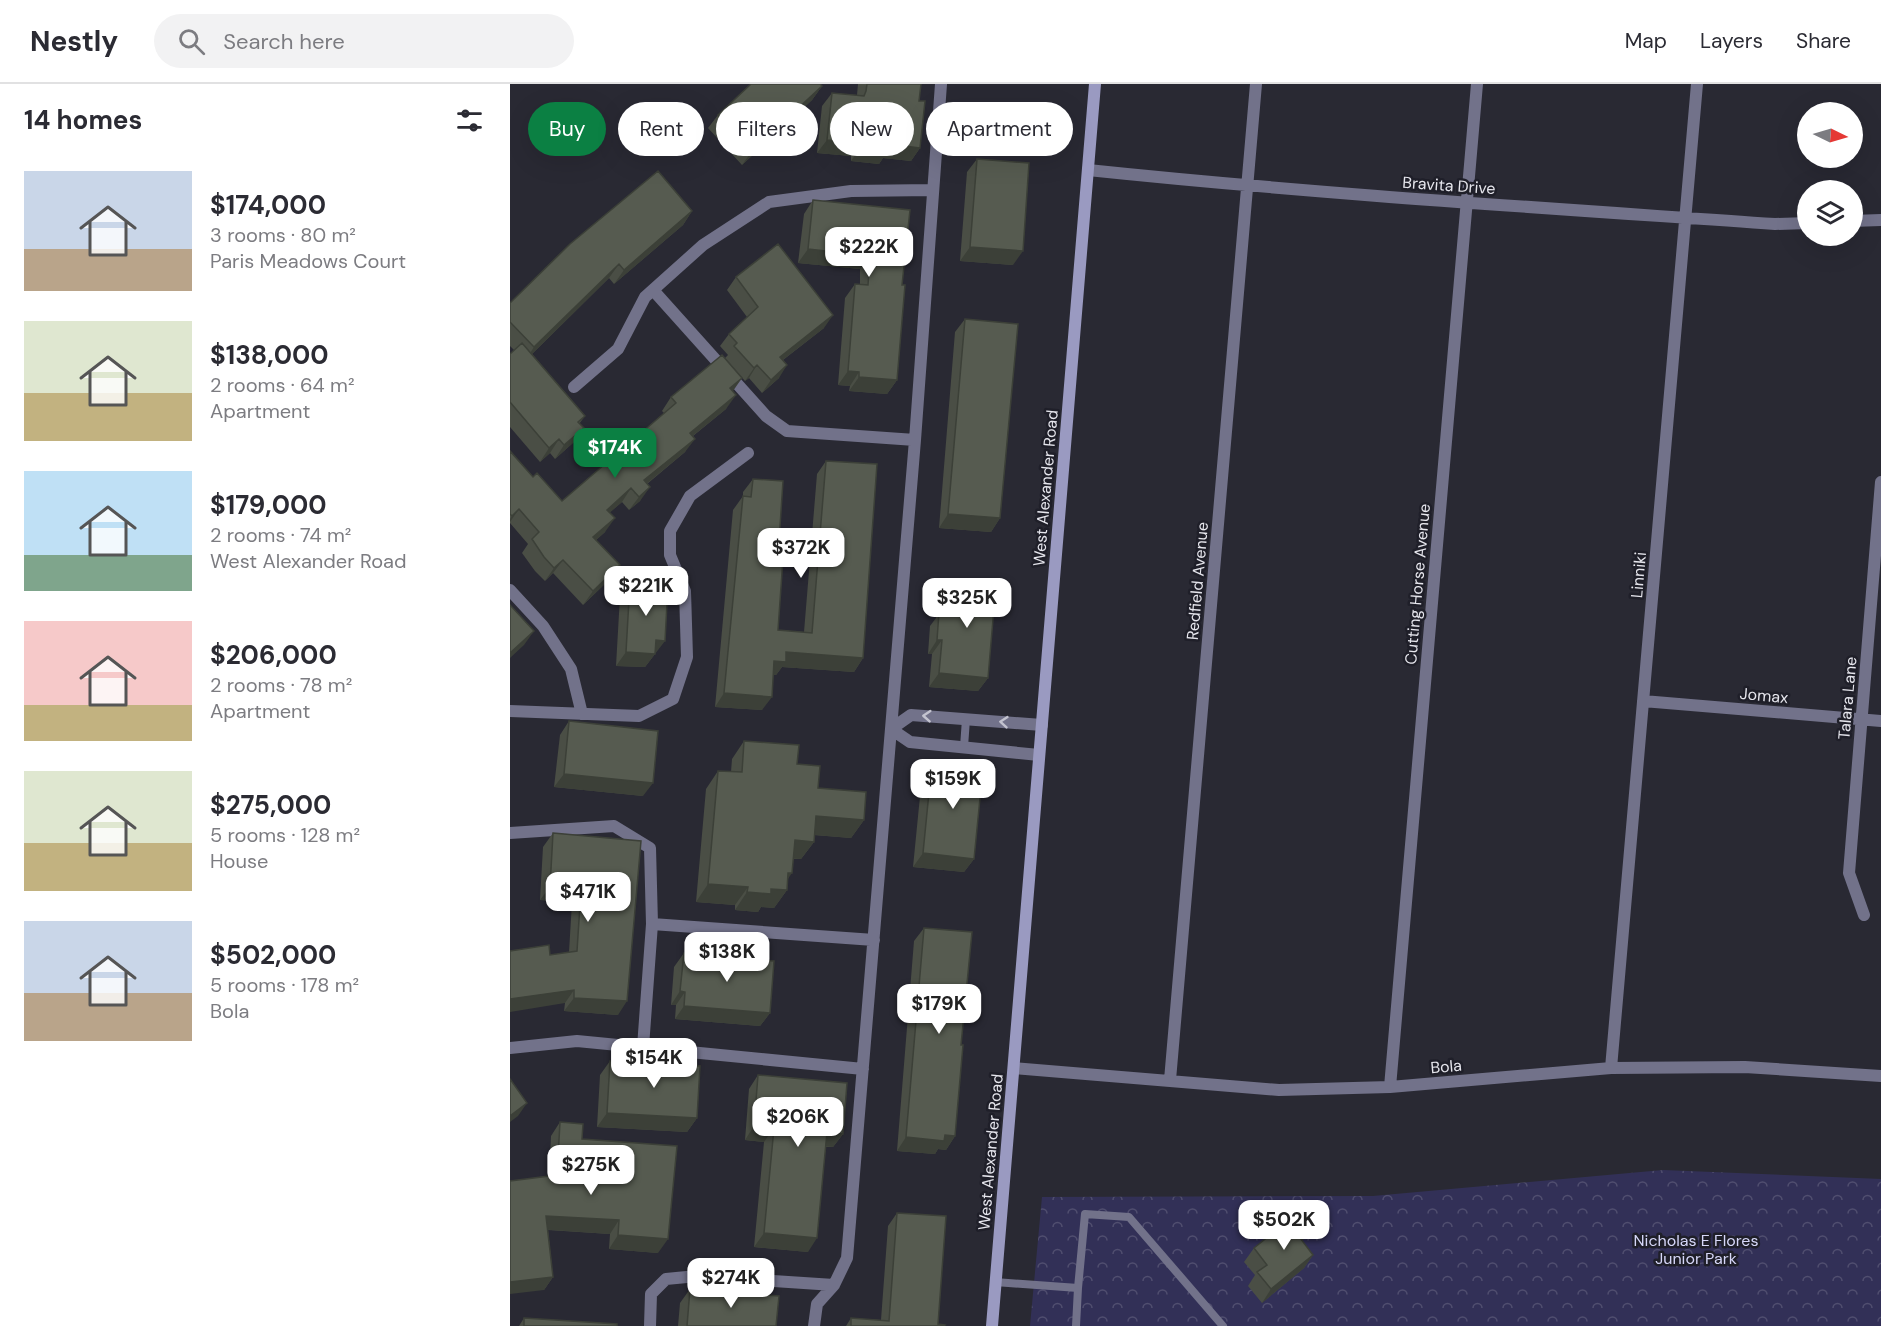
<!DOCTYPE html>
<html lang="en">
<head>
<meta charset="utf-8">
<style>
  body { margin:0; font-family:"DM Sans",sans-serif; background:#f2f2f3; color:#2b2b33; height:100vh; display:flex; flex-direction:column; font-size:22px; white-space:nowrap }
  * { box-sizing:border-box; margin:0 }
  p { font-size:20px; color:#7c7c81 }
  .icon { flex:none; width:33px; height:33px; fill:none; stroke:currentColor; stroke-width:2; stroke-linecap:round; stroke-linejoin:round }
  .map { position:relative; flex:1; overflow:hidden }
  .sheet { display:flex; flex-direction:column; background:#fff; width:510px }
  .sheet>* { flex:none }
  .banner { position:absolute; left:18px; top:18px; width:570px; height:54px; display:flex; gap:12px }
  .needle { width:39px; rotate:95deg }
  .buttons { position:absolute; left:1287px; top:18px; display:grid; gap:12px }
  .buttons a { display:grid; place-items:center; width:66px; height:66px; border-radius:50%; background:#fff; box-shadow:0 6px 24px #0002; font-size:30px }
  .price { position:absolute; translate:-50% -51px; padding:0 14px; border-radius:12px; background:#fff; color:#222; font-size:20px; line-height:39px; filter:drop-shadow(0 2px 3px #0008) }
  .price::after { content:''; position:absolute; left:50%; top:36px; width:18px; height:14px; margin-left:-9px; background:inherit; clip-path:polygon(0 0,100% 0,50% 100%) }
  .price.selected { background:#0b8043; color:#fff }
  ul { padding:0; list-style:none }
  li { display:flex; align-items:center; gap:18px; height:150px; padding:0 24px }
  li span { display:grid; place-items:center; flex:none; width:168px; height:120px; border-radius:0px; color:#555 }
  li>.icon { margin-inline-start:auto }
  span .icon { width:72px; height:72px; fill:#fffc; stroke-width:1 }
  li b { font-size:26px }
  h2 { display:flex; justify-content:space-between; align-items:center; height:72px; padding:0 24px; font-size:26px }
  .pill { padding:0 21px; border-radius:27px; background:#fff; box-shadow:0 6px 24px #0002; font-size:21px; line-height:54px }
  .pill.selected { background:#0b8043; color:#fff }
  header { display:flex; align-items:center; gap:36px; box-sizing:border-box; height:84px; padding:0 30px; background:#fff; border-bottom:2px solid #e1e1e2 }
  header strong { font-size:28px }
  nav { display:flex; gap:33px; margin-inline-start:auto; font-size:21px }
  .search { width:420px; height:54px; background:#f2f2f3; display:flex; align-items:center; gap:15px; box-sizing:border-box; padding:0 21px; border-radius:33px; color:#7c7c81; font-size:22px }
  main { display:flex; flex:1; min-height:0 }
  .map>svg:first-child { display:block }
  .park { fill:url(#park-crowns) }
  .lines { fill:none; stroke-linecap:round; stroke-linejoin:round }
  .lane { stroke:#72728a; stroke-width:8 }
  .street { stroke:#72728a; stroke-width:12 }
  .secondary { stroke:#9a9ac1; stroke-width:12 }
  .wall { fill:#4a4e45 }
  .shaded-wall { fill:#3c4038 }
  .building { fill:#565b50; stroke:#3c4038; stroke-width:1.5 }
  .oneway { stroke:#c3c3cf }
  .labels { text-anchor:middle; stroke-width:5; stroke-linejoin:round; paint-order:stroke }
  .street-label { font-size:16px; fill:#e6e6ed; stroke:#1f1f29 }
  .park-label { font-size:16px; fill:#d6d7f8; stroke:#1f1f29 }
</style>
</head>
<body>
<header>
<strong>Nestly</strong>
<div class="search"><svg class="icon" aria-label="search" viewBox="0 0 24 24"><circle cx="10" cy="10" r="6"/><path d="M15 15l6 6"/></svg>Search here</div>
<nav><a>Map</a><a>Layers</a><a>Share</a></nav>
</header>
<main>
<section class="sheet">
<h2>14 homes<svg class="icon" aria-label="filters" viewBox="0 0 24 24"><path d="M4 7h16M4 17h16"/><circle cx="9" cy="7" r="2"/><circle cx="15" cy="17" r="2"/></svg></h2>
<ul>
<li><span style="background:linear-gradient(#c9d6e8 65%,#b9a48a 0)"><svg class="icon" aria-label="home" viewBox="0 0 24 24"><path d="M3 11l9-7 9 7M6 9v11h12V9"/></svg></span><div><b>$174,000</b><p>3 rooms · 80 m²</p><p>Paris Meadows Court</p></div></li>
<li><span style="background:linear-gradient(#dfe7d0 60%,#c2b280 0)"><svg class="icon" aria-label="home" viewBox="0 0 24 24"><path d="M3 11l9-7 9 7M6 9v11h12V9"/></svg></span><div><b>$138,000</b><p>2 rooms · 64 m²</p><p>Apartment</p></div></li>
<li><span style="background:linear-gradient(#bfe0f5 70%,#7fa58c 0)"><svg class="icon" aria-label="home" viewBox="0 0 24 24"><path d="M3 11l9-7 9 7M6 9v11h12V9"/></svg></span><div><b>$179,000</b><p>2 rooms · 74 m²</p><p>West Alexander Road</p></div></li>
<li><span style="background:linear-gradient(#f6c9c9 70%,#c2b280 0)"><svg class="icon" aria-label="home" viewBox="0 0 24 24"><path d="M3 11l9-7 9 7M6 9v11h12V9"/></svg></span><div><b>$206,000</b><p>2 rooms · 78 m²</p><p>Apartment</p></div></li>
<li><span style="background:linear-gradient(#dfe7d0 60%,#c2b280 0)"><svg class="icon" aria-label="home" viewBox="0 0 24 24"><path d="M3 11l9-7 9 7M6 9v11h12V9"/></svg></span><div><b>$275,000</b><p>5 rooms · 128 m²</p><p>House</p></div></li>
<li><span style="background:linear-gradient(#c9d6e8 60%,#b9a48a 0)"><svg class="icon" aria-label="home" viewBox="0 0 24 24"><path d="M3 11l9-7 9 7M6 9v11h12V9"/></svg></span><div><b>$502,000</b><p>5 rooms · 178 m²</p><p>Bola</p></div></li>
</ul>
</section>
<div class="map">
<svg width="1371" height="1242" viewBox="0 0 1371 1242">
  <defs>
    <pattern id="park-crowns" width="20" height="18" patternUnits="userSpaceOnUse" patternTransform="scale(1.5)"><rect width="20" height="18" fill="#323057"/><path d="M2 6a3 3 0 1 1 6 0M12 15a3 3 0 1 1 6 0" fill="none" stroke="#504e6f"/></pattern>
  </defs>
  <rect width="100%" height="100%" fill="#292933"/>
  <path class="park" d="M1153,1086L1371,1095V1242H520L532,1113L863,1112Z"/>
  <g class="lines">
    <path class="lane" d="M454,663L456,635
      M485,1198L568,1204L575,1130L619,1133L713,1242
      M566,1242L568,1204"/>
    <path class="street" d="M578,86C807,110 1036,124 1265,140L1298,139
      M1342,137L1371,136
      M143,206L256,332L277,347L405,356
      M64,303L108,265L135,213L193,161L259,118L341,107L422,106
      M0,506L33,542L61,585L72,630
      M1133,617L1371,637
      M0,627L129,632L163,615L177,573L175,507L160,471V447L180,412L238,369
      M529,671L400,658L381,645L401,631L532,641
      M0,749L104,742L140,764L142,840L133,963
      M1354,831L1339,789L1371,398
      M142,840L364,856
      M0,964L67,957L353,985
      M504,984L769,1006L880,1003L1101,984L1235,983L1371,992
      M1101,984L1187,0
      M660,996L746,0
      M880,1003L967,0
      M140,1242L141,1210L156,1195L187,1192L324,1201
      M304,1242L307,1220L324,1201L337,1174L405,356L431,0"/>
    <path class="secondary" d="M482,1242L585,0"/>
  </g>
  <path class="wall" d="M348,0H411L409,17L410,64L401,77L373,74L369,80L341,77V72L307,69L312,22L322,9L347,11Z
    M312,2L302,16L232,81L198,44L208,31Z
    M467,75L503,181L450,177L457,88Z
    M303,116L392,201L387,296L377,310L339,307L340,302L328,301L335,214L345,200L350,201V185L288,179L294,130Z
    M182,127L173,141L104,200L99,194L22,270L75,332L69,340L64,358L45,375L40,369L30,378L0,343V270L4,266L0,262V219Z
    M226,193L314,244L273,276L269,294L252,309L239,294L235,297L215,274L218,271L210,262L219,250L237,233L217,206Z
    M455,235L490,434L481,448L429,444L445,248Z
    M223,307L216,325L183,352L175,368L137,400L130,417L119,426L112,418L100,428L95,448L86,456L110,481L100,495L73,521L43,489L35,497L25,487L12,469L18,460L0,439V367L23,393L52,417L154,329L152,327L161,313Z
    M316,377L353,574L344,588L272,583L266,591H263L252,626L205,623L223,426L233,412V408L243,395L268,473V546L294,548L307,390Z
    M437,496L478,594L468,607L419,603L422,570H418L420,542L426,534L428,509Z
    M120,498L145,570L135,583L106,582L110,512Z
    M59,637L133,712L44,703L50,651Z
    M234,657L287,680L308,704L354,736L341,754L304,751V758L291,775H283L278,795L277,806L264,824L251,823L248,828L225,826V821L186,818L196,705L208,687L221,688L222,675Z
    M422,678L464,775L454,788L403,783L412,692Z
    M43,749L131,757L108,931L54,927L55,919L40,871L59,868L62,818L30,816L33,763Z
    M414,844L451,961L445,1052L436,1066L428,1065L425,1070L387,1067L404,857Z
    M174,869L260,929L250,942L165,935L166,921H161L164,883Z
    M100,977L187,1034L177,1048L87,1043L90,991Z
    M248,991L333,1050L323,1063H316L298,1168L244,1163L254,1058L235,1056L239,1005Z
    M50,1038L72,1055L148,1169L99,1165L100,1150L38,1146L43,1193L34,1206L41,1052Z
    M387,1129L428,1240L434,1242H336L341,1234L371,1236L378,1142Z
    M800,1146L792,1157L803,1171L794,1184L752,1219L738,1202L745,1191L734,1178L744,1164Z
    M180,1205L266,1242H168L170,1219Z
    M14,1234L107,1242H9Z"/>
  <path class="shaded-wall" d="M312,2L302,16L232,81L242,67Z
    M317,56L351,59L341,72L307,69Z
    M379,60L410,64L401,77L373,74L369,80L341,77L350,64Z
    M182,127L173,141L104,200L114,186Z
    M460,163L513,167L503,181L450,177Z
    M298,165L360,172L350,185L288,179Z
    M109,180L99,194L15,277L24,263Z
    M323,231L314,244L261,285L270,273Z
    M247,281L239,294L235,297L244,284Z
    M277,281L269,294L252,309L261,296Z
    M338,287L349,288L340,302L328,301Z
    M349,293L387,296L377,310L339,307Z
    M232,294L223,307L220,304Z
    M226,311L216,325L170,362L180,349Z
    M74,344L64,358L45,375L54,361Z
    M49,355L40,369L30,378L39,364Z
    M185,355L175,368L124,410L134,396Z
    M140,403L130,417L119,426L129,413Z
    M121,404L112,418L88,439L97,426Z
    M9,425L0,438V435L2,432Z
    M438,430L490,434L481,448L429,444Z
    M105,434L95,448L74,467L83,453Z
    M53,476L43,489L35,497L44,484Z
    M110,481L100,495L73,521L83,507Z
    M24,547L14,561L0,574V569Z
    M146,556L155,557L135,583L106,582L116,568Z
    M427,556H432L422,570H418Z
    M276,568L353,574L344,588L272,583L266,591H255L264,577Z
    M429,589L478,594L468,607L419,603Z
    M214,609L262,613L252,626L205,623Z
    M54,690L143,699L133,712L44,703Z
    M306,732L354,736L341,754L293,750Z
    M285,756L304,758L291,775L272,774Z
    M413,769L464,775L454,788L403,783Z
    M278,789H282L270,806H277L264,824L251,823L248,828L225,826L237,808L261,805Z
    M198,800L238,803L225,821L186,818Z
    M40,803L71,805L62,818L30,816Z
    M64,906L55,919L0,928V915Z
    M170,907L175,908L166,921H161Z
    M64,914L117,917L108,931L54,927Z
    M174,922L260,929L250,942L165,935Z
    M17,1019L8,1032L0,1038V1032Z
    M97,1029L187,1034L177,1048L87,1043Z
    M244,1042L264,1044L254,1058L235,1056Z
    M317,1048L333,1050L323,1063L307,1062Z
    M435,1051L445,1052L436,1066L428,1065L425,1070L387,1067L396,1053Z
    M36,1132L109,1136L100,1150L27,1145Z
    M800,1146L790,1160V1154Z
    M254,1149L307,1154L298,1168L244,1163Z
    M108,1151L158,1155L148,1169L99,1165Z
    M803,1171L794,1184L752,1219L761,1205Z
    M43,1193L34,1206L0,1210V1198Z"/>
  <path class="building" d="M241,0H310L312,2L242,67L208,31Z
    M357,0H411L409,17H415L410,64L379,60L378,66L350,64L351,59L317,56L322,9L354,12L356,7Z
    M467,75L519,79L513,167L460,163Z
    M148,87L182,127L114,186L109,180L24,263L0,238V219L60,160Z
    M303,116L400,126L392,201H395L387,296L349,293V288L338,287L345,200L358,201L360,172L298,165Z
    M268,160L323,231L270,273L277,281L261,296L247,281L244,284L224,262L227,259L219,250L248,223L226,193Z
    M455,235L508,240L490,434L438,430Z
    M12,259L75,332L68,338L74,344L54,361L49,355L39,364L0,318V270Z
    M212,271L232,294L220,304L226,311L180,349L185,355L134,396L140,403L129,413L121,404L97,426L105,434L83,453L110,481L83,507L53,476L44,484L34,473L22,455L29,448L9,425L2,432L0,430V367L23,393L27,389L52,417L166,319L161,313Z
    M316,377L367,380L353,574L276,568V578L264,577L262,613L214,609L233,412L241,413L243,395L273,397L268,473L273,474L268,546L302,549Z
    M437,496L486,500L478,594L429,589L432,556H427L429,528L434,529Z
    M120,498L158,500L155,557L146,556L145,570L116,568Z
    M0,521L24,547L0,569Z
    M59,637L148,647L143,699L54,690Z
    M234,657L289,661L287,680L310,682L308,704L356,708L354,736L306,732L304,758L285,756L282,789H278L277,806L261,805V810L237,808L238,803L198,800L208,687L232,688Z
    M422,678L473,684L464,775L413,769Z
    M43,749L131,757L117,917L64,914V906L0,915V867L39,861L40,871L67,867L71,805L40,803Z
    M414,844L462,848L451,961H453L445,1052L435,1051L434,1057L396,1053Z
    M174,869L264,877L260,929L174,922L175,908L170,907Z
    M100,977L190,982L187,1034L97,1029Z
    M248,991L337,999L333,1050L317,1048L307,1154L254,1149L264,1044L244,1042Z
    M0,995L17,1019L0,1032Z
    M50,1038L73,1040L72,1055L167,1062L158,1155L108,1151L109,1136L36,1132L43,1193L0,1198V1097L47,1091Z
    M387,1129L436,1132L428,1240L435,1241L434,1242H341V1234L379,1237Z
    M786,1130L800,1146L790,1154L803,1171L761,1205L747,1188L757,1181L744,1164Z
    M180,1205L269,1212L266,1242H177Z
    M14,1234L107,1240V1242H14Z"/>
  <defs><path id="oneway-chevron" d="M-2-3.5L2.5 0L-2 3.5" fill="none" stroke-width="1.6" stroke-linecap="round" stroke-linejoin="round" transform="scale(1.5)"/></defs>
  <g class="oneway">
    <use href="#oneway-chevron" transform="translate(417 632) rotate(-176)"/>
    <use href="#oneway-chevron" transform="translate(494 638) rotate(-175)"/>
  </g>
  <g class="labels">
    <g class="street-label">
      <text transform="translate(939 101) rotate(4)" y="6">Bravita Drive</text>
      <text transform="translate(535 404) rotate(-85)" y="6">West Alexander Road</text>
      <text transform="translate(1128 491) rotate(-85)" y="6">Linniki</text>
      <text transform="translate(687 497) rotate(-85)" y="6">Redfield Avenue</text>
      <text transform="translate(907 500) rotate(-85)" y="6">Cutting Horse Avenue</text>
      <text transform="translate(1254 611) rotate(5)" y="6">Jomax</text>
      <text transform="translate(1337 614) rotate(-85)" y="6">Talara Lane</text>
      <text transform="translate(936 982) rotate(-5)" y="6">Bola</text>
      <text transform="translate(480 1068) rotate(-85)" y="6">West Alexander Road</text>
    </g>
    <g class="park-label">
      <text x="1186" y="1162">Nicholas E Flores<tspan x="1186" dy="18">Junior Park</tspan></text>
    </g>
  </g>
</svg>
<div class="buttons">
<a><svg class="needle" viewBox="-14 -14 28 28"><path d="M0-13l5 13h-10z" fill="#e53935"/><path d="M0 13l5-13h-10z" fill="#7c7c81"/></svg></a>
<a><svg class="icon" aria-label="layers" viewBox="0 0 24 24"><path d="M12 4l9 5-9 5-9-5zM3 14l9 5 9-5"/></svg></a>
</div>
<b class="price" style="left:359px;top:194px">$222K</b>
<b class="price selected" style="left:105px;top:395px">$174K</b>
<b class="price" style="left:291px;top:495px">$372K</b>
<b class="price" style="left:136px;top:533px">$221K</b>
<b class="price" style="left:457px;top:545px">$325K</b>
<b class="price" style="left:443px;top:726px">$159K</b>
<b class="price" style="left:78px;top:839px">$471K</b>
<b class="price" style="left:217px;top:899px">$138K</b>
<b class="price" style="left:429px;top:951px">$179K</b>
<b class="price" style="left:144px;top:1005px">$154K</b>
<b class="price" style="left:288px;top:1064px">$206K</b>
<b class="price" style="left:81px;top:1112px">$275K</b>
<b class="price" style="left:774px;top:1167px">$502K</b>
<b class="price" style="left:221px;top:1225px">$274K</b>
<div class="banner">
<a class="pill selected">Buy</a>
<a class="pill">Rent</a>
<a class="pill">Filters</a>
<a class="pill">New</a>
<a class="pill">Apartment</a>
</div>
</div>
</main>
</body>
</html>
